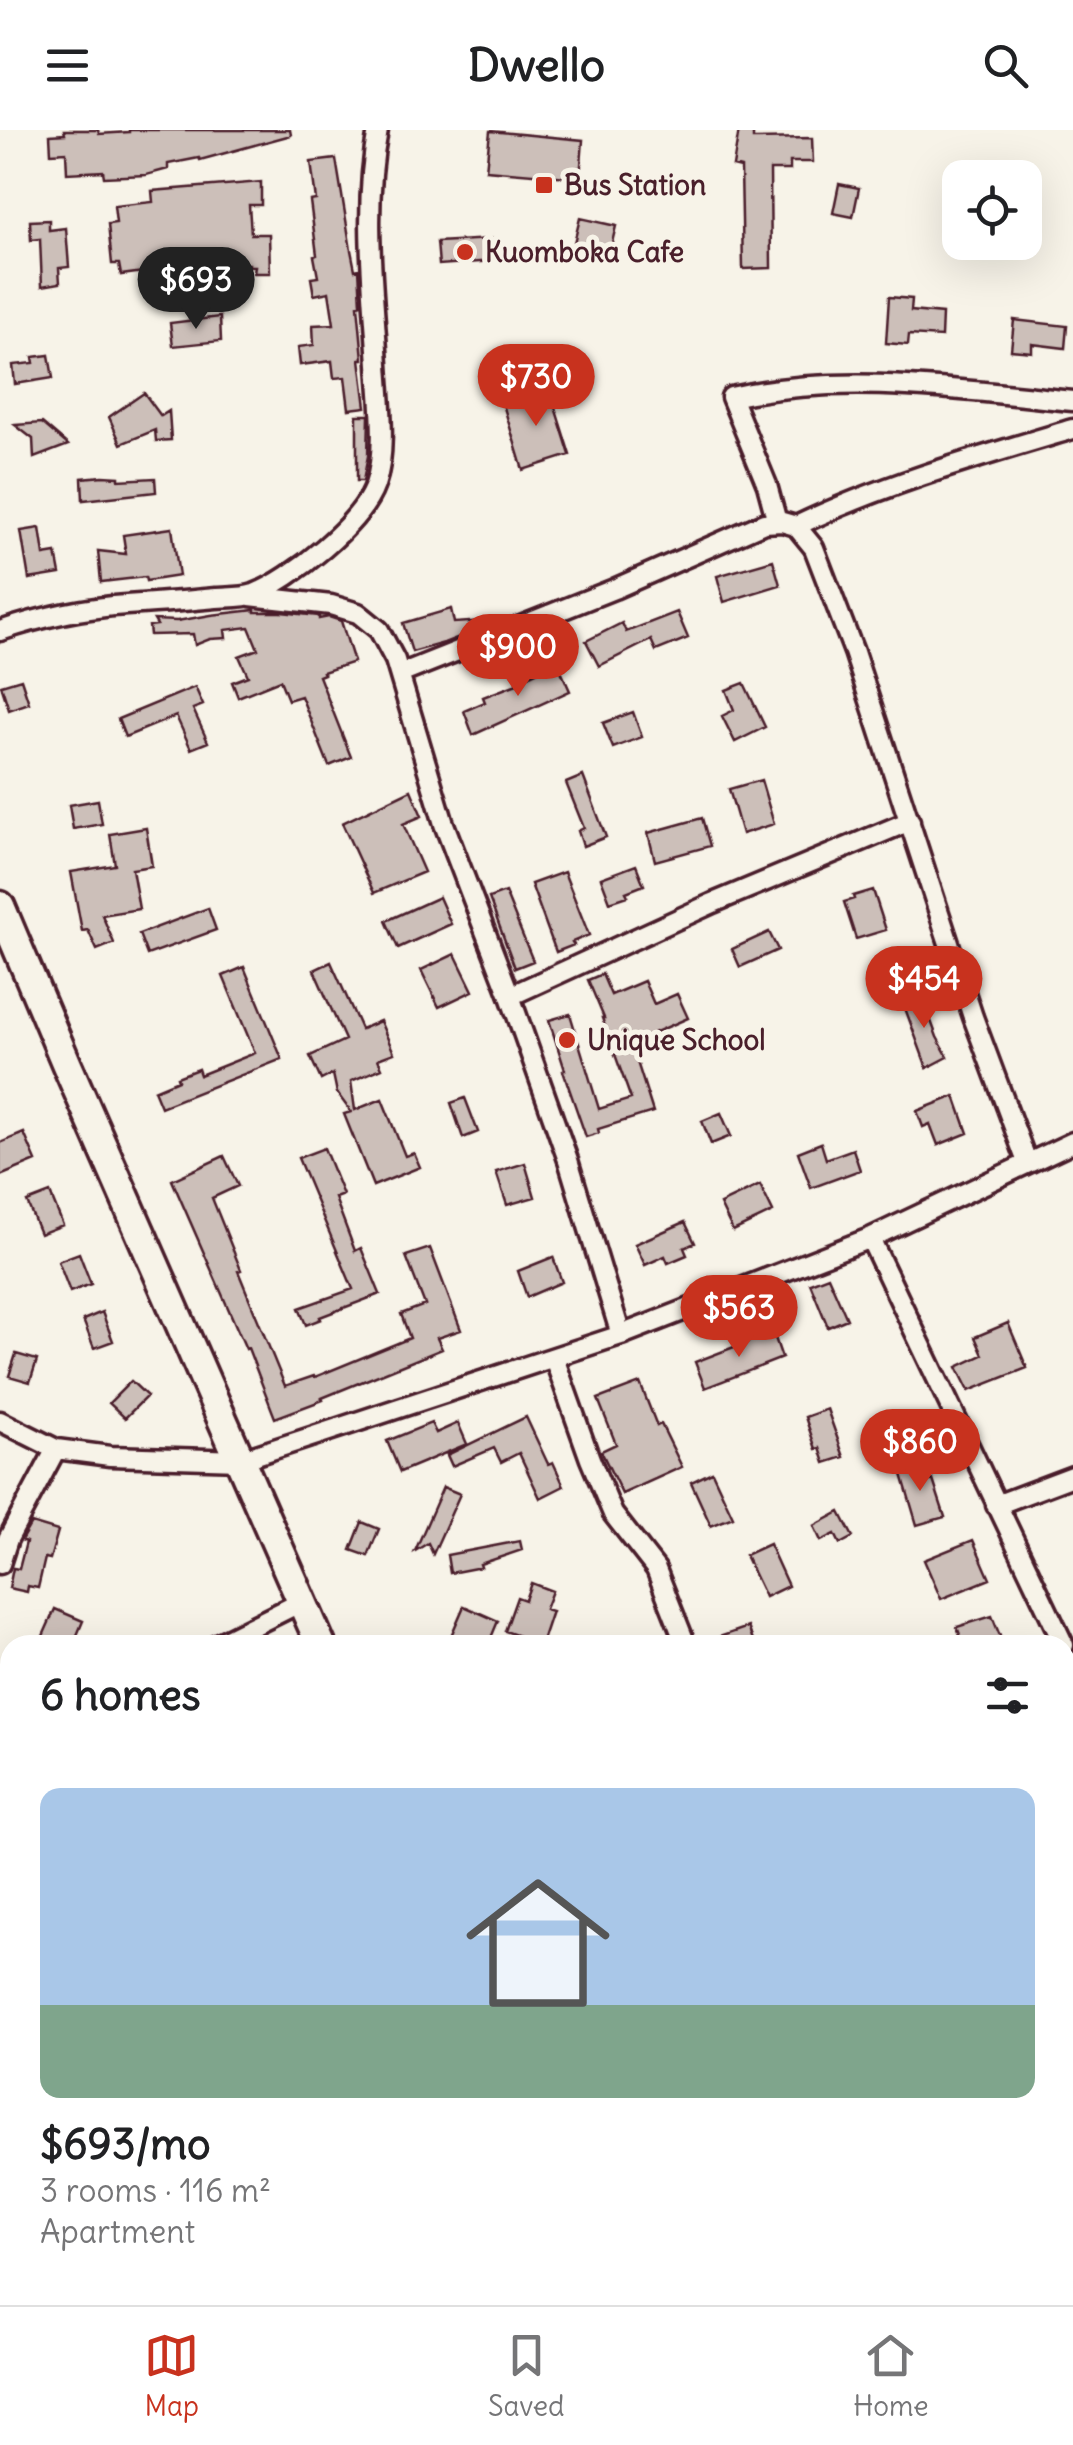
<!DOCTYPE html>
<html lang="en">
<head>
<meta charset="utf-8">
<style>
  body { margin:0; font-family:Delius,sans-serif; background:#f2f2f2; color:#202124; height:100vh; display:flex; flex-direction:column; font-size:38px; white-space:nowrap }
  * { box-sizing:border-box; margin:0 }
  p { font-size:32px; color:#757577 }
  .icon { flex:none; width:55px; height:55px; fill:none; stroke:currentColor; stroke-width:2; stroke-linecap:round; stroke-linejoin:round }
  .map { position:relative; flex:1; overflow:hidden }
  .side { position:absolute; left:0px; top:1505px; width:1075px; height:670px; display:flex; flex-direction:column; background:#fff; border-radius:30px 30px 0 0; box-shadow:0 10px 40px #0002 }
  .side>* { flex:none }
  .buttons { position:absolute; left:942px; top:30px; display:grid; gap:20px }
  .buttons a { display:grid; place-items:center; width:100px; height:100px; border-radius:20px; background:#fff; box-shadow:0 10px 40px #0002; font-size:50px }
  .price { position:absolute; translate:-50% -85px; padding:0 22px; border-radius:35px; background:#c8321e; color:#fff; font-size:32px; line-height:65px; filter:drop-shadow(0 2px 5px #0008) }
  .price::after { content:''; position:absolute; left:50%; top:60px; width:30px; height:22px; margin-left:-15px; background:inherit; clip-path:polygon(0 0,100% 0,50% 100%) }
  .price.selected { background:#222; color:#fff }
  ul { padding:0; list-style:none }
  li { display:grid; align-content:center; gap:20px; height:530px; padding:0 40px }
  li+li { border-top:2px solid #e0e0e0 }
  li span { display:grid; place-items:center; height:310px; border-radius:20px; color:#555 }
  li>.icon { margin-inline-start:auto }
  span .icon { width:180px; height:180px; fill:#fffc; stroke-width:1 }
  li b { font-size:42px }
  h2 { display:flex; justify-content:space-between; align-items:center; height:120px; padding:0 40px; font-size:42px }
  header { display:flex; justify-content:space-between; align-items:center; height:130px; padding:0 40px; background:#fff; font-size:45px; font-weight:700 }
  .tabs { display:flex; justify-content:space-around; align-items:center; height:140px; border-top:2px solid #e0e0e0; background:#fff; font-size:28px; color:#757577 }
  .tabs a { display:grid; justify-items:center; gap:5px }
  .tabs .selected { color:#c8321e }
  .map>svg:first-child { display:block }
  .building { fill:#ccbfb9; stroke:#4a1f2b; stroke-width:2.5 }
  .lines { fill:none; stroke-linecap:round; stroke-linejoin:round }
  .minor-casing { stroke:#4a1f2b; stroke-width:25 }
  .primary-casing { stroke:#4a1f2b; stroke-width:35 }
  .minor { stroke:#f7f3e8; stroke-width:18 }
  .primary { stroke:#f7f3e8; stroke-width:28 }
  .poi-dot { fill:#c8321e; stroke:#f7f3e8; stroke-width:4 }
  .labels { text-anchor:middle; stroke-width:10; stroke-linejoin:round; paint-order:stroke }
  .poi-label { font-size:28px; font-weight:bold; fill:#4a1f2b; stroke:#f7f3e8; text-anchor:start }
</style>
</head>
<body>
<header><svg class="icon" aria-label="menu" viewBox="0 0 24 24"><path d="M4 6h16M4 12h16M4 18h16"/></svg>Dwello<svg class="icon" aria-label="search" viewBox="0 0 24 24"><circle cx="10" cy="10" r="6"/><path d="M15 15l6 6"/></svg></header>
<div class="map">
<svg width="1073" height="2175" viewBox="0 0 1073 2175">
  <rect width="100%" height="100%" fill="#f7f3e8"/>
  <filter id="ink" filterUnits="userSpaceOnUse"><feTurbulence type="fractalNoise" baseFrequency=".01" numOctaves="2"/><feDisplacementMap in="SourceGraphic" scale="20" xChannelSelector="R" yChannelSelector="G"/><feConvolveMatrix kernelMatrix="1 2 1 2 8 2 1 2 1" color-interpolation-filters="sRGB"/></filter>
  <g filter="url(#ink)">
    <path class="building" d="M64,0H98L99,4L129,2V0H290L291,5L200,30L199,28L168,34V39L146,45L104,47L103,41L67,43L66,22L51,23L50,5L65,4Z
      M739,0H753V9L812,8L813,32H790V40H770L771,138L743,139L741,38L733,36Z
      M490,1L583,10L580,48L486,40Z
      M336,29L351,120L355,140L359,139L361,174L358,175L363,229H360L366,277L349,279L345,247L334,248L332,231L300,235L298,217L314,215L313,195L334,194L329,162L314,165L311,148L318,147L314,126L317,125L310,71L316,70L311,32Z
      M261,52V75H249L251,104H269L270,143H254L255,136H249V134L204,137L205,148L167,150L166,139L121,145L119,134H112L108,94L116,93L114,76L153,72L152,61Z
      M839,54L859,58L853,87L833,83Z
      M580,88L616,96L609,125L573,117Z
      M49,90V100L66,98L69,137L59,138L60,153L42,156L40,109L31,110L30,91Z
      M492,109L493,131L439,135L437,112Z
      M889,167L912,169L911,181L942,184L941,207L909,205L908,215L886,213Z
      M220,187L221,211L173,216L170,193Z
      M1014,190L1067,196L1065,218L1032,214V222L1011,220Z
      M49,225L53,248L15,254L13,235L34,233L33,227Z
      M549,258L570,325L523,340L503,274Z
      M144,263L161,286L169,281L171,310L156,311L155,300L121,314L109,287Z
      M357,285H369L368,326L363,351H357Z
      M42,293L68,315L34,328L33,309L15,295Z
      M103,346L119,347V350L155,348L156,362L83,370L82,348Z
      M40,398L44,425L56,423L60,444L29,449L21,401Z
      M172,398L179,446L146,451L145,447L101,452L98,421L126,424L123,405Z
      M773,430L780,455L724,472L717,446Z
      M451,479L454,493L486,491L487,494L461,504L462,506L444,513L412,522L403,493Z
      M255,480V482H281L319,486V489L329,487L341,491L354,532L323,542L324,544L319,546L351,627L329,636L301,566L288,570L280,550L238,567L232,552L248,546L239,526L258,519L249,497L225,500L226,508L210,509L195,515L193,504L150,505L149,496L157,495L154,490L177,491L211,485Z
      M677,482L688,508L656,521L651,510L599,536L586,511L622,493L626,502Z
      M557,532L570,561L473,605L464,581L485,572L483,567L517,554L516,552Z
      M21,549L29,573L9,580L1,555Z
      M744,553L765,597L735,612L722,586L734,580L726,560Z
      M195,557L203,575L193,579L208,612L191,619L176,586L125,607L118,589Z
      M633,582L642,607L613,618L603,593Z
      M583,646L606,707L583,716L578,701L584,698L566,653Z
      M761,650L774,694L742,704L729,659Z
      M411,660L422,686L403,694L424,742L374,763L342,693Z
      M98,670L102,694L73,699L69,675Z
      M702,688L710,716L655,731L648,703Z
      M146,698L152,736L132,739L139,779L102,785L114,813L97,820L88,800L82,801L71,742L115,735L110,704Z
      M636,735L644,755L626,762L628,766L610,772L601,748Z
      M564,742L589,805L572,812L574,815L556,822L531,754Z
      M873,760L886,800L856,809L844,772L854,769L853,766Z
      M505,762L533,831L515,838L489,768Z
      M439,767L451,794L398,818L386,791Z
      M208,778L216,800L147,825L139,804Z
      M769,802L778,820L740,837L732,819Z
      M455,824L473,861L439,877L421,840Z
      M331,832L361,899L380,891L394,923L378,929L382,938L351,951L355,980L382,969L405,1026L414,1023L420,1037L373,1056L344,984L351,982L337,963L333,944L321,950L310,926L345,910L314,840Z
      M244,837L282,929L161,977L154,960L178,950L177,947L198,939L200,945L255,923L223,846Z
      M602,844L611,865L644,851L654,874L677,864L688,888L631,913L653,982L598,999L599,1003L586,1007L563,941L565,940L549,890L570,884L599,979L631,969L602,888H604L588,850Z
      M921,864L937,907L948,927L927,938L902,870Z
      M955,966L968,1003L938,1015L930,994L923,997L917,981Z
      M465,968L478,1002L463,1008L451,973Z
      M721,983L731,1006L711,1014L702,991Z
      M24,1003L36,1031L0,1046V1013Z
      M821,1013L826,1029L853,1019L860,1040L811,1058L798,1022Z
      M324,1018L343,1065L335,1068L355,1121L361,1118L380,1164L320,1187L321,1189L306,1195L299,1178L353,1159L298,1028Z
      M224,1026L238,1056L212,1068L241,1140L238,1141L285,1256L314,1246L315,1247L410,1208L401,1184L425,1175L406,1126L430,1118L461,1200L437,1208L442,1219L322,1268L323,1270L275,1288L248,1218L246,1219L172,1050Z
      M525,1033L535,1067L507,1075L496,1042Z
      M760,1055L773,1082L733,1101L720,1074Z
      M50,1063L63,1095L40,1104L27,1072Z
      M685,1092L695,1113L684,1118L687,1125L668,1133L665,1126L645,1135L635,1114Z
      M79,1123L91,1154L70,1162L58,1131Z
      M553,1127L562,1152L527,1167L518,1141Z
      M828,1146L847,1189L828,1197L810,1153Z
      M102,1182L113,1211L94,1218L83,1190Z
      M1008,1193L1027,1238L969,1261L957,1237L983,1225L975,1207Z
      M773,1202L782,1228L705,1258L695,1232Z
      M16,1224L37,1230L30,1252L9,1246Z
      M131,1251L147,1266L125,1288L109,1273Z
      M640,1253L657,1296L661,1294L682,1337L622,1364L601,1321L616,1314L598,1269Z
      M827,1279L844,1327L825,1333L820,1318L816,1319L805,1287Z
      M526,1287L548,1334L553,1332L564,1356L540,1368L519,1323L501,1332L494,1318L452,1336L447,1325Z
      M431,1293L436,1303L458,1293L467,1314L400,1342L387,1311Z
      M904,1321L919,1354L933,1350L945,1387L917,1395L896,1324Z
      M712,1342L733,1387L711,1396L691,1352Z
      M443,1357L460,1364L433,1424L428,1413L415,1421Z
      M840,1382L853,1407L840,1414L835,1404L821,1411L814,1396Z
      M362,1392L379,1399L368,1426L351,1420Z
      M31,1393L58,1401L50,1429L45,1428L38,1458L28,1456L27,1462L9,1458L13,1438L19,1439L26,1412L21,1410Z
      M973,1410L990,1449L941,1469L924,1430Z
      M520,1411L522,1420L480,1434L481,1437L450,1443L447,1425Z
      M769,1414L788,1456L765,1467L745,1425Z
      M531,1453L552,1461L545,1479L552,1481L541,1514L505,1501L517,1467L525,1470Z
      M464,1476L498,1491L488,1515H447Z
      M55,1479L83,1491L73,1515H64L43,1506Z
      M992,1486L1002,1511L991,1515H964L957,1497Z
      M748,1497L755,1515H702V1513Z"/>
    <g class="lines">
      <g class="minor-casing">
        <path id="minor" d="M777,392L767,355L731,267C842,242 961,260 1073,271
          M796,396C884,354 979,327 1073,299
          M250,466L331,475L358,483L379,500L395,530L444,694L510,866L568,1030L621,1205
          M0,501C41,487 82,478 126,475C156,473 186,471 216,468C228,467 243,468 254,464C292,449 362,393 375,355C387,321 380,270 378,234C373,157 363,76 378,0
          M400,544L614,459L764,393L782,392L796,396L814,418L854,522L973,887L1027,1032
          M510,866L713,773L910,691
          M870,1108L1064,1515
          M554,1228L590,1329L613,1384L656,1439L686,1515
          M0,1291L56,1319
          M996,1375L1073,1346
          M0,1434L8,1409L56,1319L110,1326L241,1330L621,1205L870,1108L1073,1012
          M215,1515L303,1471
          M0,1734L10,1740
          M1065,1759L1073,1755
          M0,1914L10,1923
          M0,2114L10,2127
          M43,2165L52,2175
          M204,2165L212,2175
          M958,2165L963,2175
          M223,2175L232,2165"/>
      </g>
      <g class="primary-casing">
        <path id="primary" d="M0,776L67,935L321,1515
          M606,2165L611,2175"/>
      </g>
      <use href="#minor" class="minor"/>
      <use href="#primary" class="primary"/>
    </g>
  </g>
  <g class="poi-dot">
    <rect x="534" y="45" width="20" height="20" rx="5"/>
    <circle cx="465" cy="122" r="10"/>
    <circle cx="567" cy="910" r="10"/>
  </g>
  <g class="labels">
    <g class="poi-label">
      <text x="564" y="65">Bus Station</text>
      <text x="485" y="132">Kuomboka Cafe</text>
      <text x="587" y="920">Unique School</text>
    </g>
  </g>
</svg>
<div class="buttons">
<a><svg class="icon" aria-label="locate" viewBox="0 0 24 24"><circle cx="12" cy="12" r="6"/><path d="M12 2v4M12 18v4M2 12h4M18 12h4"/></svg></a>
</div>
<b class="price selected" style="left:196px;top:202px">$693</b>
<b class="price" style="left:536px;top:299px">$730</b>
<b class="price" style="left:518px;top:569px">$900</b>
<b class="price" style="left:924px;top:901px">$454</b>
<b class="price" style="left:739px;top:1230px">$563</b>
<b class="price" style="left:920px;top:1364px">$860</b>
<section class="side">
<h2>6 homes<svg class="icon" aria-label="filters" viewBox="0 0 24 24"><path d="M4 7h16M4 17h16"/><circle cx="9" cy="7" r="2"/><circle cx="15" cy="17" r="2"/></svg></h2>
<ul>
<li><span style="background:linear-gradient(#a9c7e8 70%,#7fa58c 0)"><svg class="icon" aria-label="home" viewBox="0 0 24 24"><path d="M3 11l9-7 9 7M6 9v11h12V9"/></svg></span><div><b>$693/mo</b><p>3 rooms · 116 m²</p><p>Apartment</p></div></li>
</ul>
</section>
</div>
<nav class="tabs">
<a class="selected"><svg class="icon" aria-label="map" viewBox="0 0 24 24"><path d="M3 6l6-2 6 2 6-2v14l-6 2-6-2-6 2zM9 4v14M15 6v14"/></svg>Map</a>
<a><svg class="icon" aria-label="saved" viewBox="0 0 24 24"><path d="M7 4h10v16l-5-4-5 4z"/></svg>Saved</a>
<a><svg class="icon" aria-label="home" viewBox="0 0 24 24"><path d="M3 11l9-7 9 7M6 9v11h12V9"/></svg>Home</a>
</nav>
</body>
</html>
